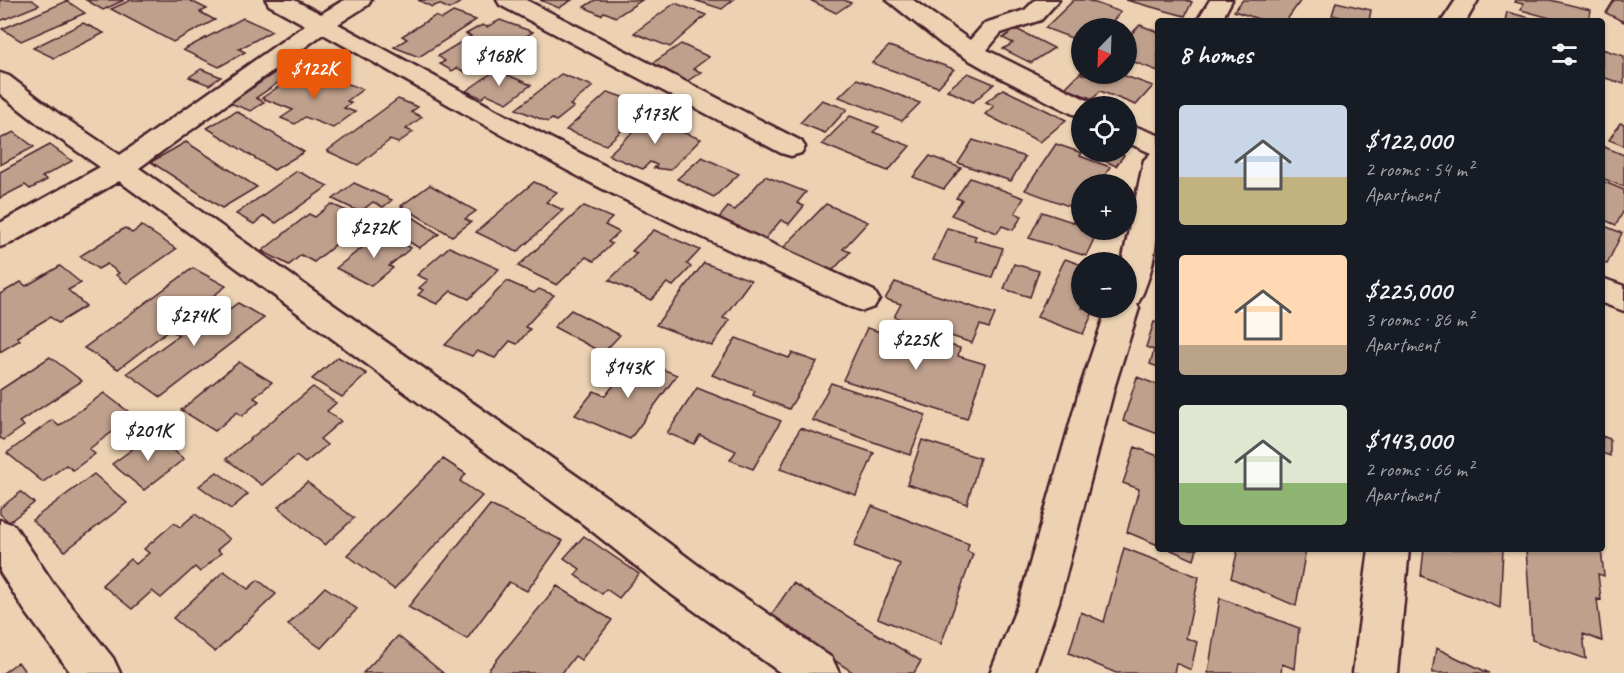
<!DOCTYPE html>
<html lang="en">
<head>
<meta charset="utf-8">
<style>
  body { margin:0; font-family:Caveat,sans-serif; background:#20242c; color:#f1f3f6; height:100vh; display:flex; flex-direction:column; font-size:22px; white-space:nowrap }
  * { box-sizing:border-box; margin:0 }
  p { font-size:20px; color:#9ea1a6 }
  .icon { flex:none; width:33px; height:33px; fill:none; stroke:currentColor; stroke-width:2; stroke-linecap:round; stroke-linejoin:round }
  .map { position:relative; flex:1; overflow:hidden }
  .details { position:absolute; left:1155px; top:18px; width:450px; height:534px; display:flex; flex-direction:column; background:#171b24; border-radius:6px; box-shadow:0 2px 4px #0004 }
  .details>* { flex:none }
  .needle { width:39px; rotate:203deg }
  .fabs { position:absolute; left:1071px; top:18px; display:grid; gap:12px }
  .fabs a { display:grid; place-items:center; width:66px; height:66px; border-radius:50%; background:#171b24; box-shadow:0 2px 4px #0004; font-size:30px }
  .price { position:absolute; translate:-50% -51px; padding:0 14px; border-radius:6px; background:#fff; color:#222; font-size:20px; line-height:39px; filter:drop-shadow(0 2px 3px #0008) }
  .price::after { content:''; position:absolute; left:50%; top:36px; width:18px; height:14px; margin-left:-9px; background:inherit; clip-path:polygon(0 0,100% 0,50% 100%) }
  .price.on { background:#ea580c; color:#fff }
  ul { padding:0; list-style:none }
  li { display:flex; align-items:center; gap:18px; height:150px; padding:0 24px }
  li span { display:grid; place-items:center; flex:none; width:168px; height:120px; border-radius:6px; color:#555 }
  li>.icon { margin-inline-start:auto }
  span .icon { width:72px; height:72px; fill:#fffc; stroke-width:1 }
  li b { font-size:26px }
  h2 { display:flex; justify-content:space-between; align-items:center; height:72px; padding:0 24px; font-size:26px }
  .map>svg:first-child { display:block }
  .building { fill:#bfa08d; stroke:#4a1f2b; stroke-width:1.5 }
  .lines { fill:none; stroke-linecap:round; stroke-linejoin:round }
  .minor-casing { stroke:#4a1f2b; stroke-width:5 }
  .minor { fill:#ecd2b3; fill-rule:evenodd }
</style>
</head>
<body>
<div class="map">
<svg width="1624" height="673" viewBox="0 0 1624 673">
  <rect width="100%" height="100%" fill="#ecd2b3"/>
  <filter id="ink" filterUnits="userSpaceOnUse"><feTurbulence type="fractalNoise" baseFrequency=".0167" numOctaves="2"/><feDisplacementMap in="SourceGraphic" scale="12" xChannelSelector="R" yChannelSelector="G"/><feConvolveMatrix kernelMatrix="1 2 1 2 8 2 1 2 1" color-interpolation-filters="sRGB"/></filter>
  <g filter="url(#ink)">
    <path class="building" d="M0,0H32L39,5L0,21Z
      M86,0H124L103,10Z
      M131,0H189L207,9L200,12L215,20L173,42L111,9Z
      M418,0H465L449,9L439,4L432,7Z
      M540,0H572L559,8Z
      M595,0H642L616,17L604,12L601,15L584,7Z
      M694,0H733L722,9Z
      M810,0H844L851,3L836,13Z
      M1074,0H1087L1121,12L1106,28H1082V42L1045,28Z
      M1126,0H1185L1192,2L1185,16Z
      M1243,0H1301L1286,21H1265L1234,11Z
      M1516,0H1550L1591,10L1589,21H1561L1521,10L1523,4L1515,2Z
      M1614,0H1624V22L1606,13Z
      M67,1L85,13L21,41L2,29Z
      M1336,2L1371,10L1369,21H1358L1332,15Z
      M675,3L706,15L670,47L634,33Z
      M453,12L476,20L419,57L394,47L407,39L402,36L435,16L442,19Z
      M1507,12L1542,21H1505Z
      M243,18L272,31L239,49L245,52L219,67L183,50Z
      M500,20L533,32L499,53L504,55L485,67L480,65L467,73L457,68L452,71L440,64L445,61L438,56L471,36L466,34L482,25L487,27Z
      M83,23L104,33L54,58L33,48Z
      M1140,25L1158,32V71L1126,59V39Z
      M1016,29L1054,48L1031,63L1003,49L1013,43L1003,38Z
      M681,44L709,57L693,69L701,72L686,82L650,65Z
      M889,46L954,69L938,87L872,63Z
      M1602,49L1624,56V84L1602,77Z
      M201,69L221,77L209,85L189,77Z
      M496,70L531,85L507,103L487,94L482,98L466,91Z
      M1082,71V74H1120L1153,86L1136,105L1100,91L1093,99L1065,88Z
      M276,72L288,76L256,98L264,102L251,111L230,103Z
      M299,73L334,86L340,81L363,89L347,101L351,103L344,108L355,112L333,128L305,117L295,124L281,118L293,110L262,98Z
      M968,73L994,84L973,102L947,90Z
      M561,74L593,86L570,105L574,107L556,121L552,119L548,122L516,109Z
      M857,79L920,103L902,121L839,97Z
      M1003,89L1066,120L1040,142L985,114L994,106L986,102Z
      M608,92L648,106L606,145L566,130Z
      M398,99L418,107L411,112L422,117L406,129L413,132L398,143L390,140L358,165L327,151Z
      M822,100L847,109L825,133L800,123Z
      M236,111L304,152L274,170L207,128Z
      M850,116L879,127L873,132L910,146L888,171L822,144Z
      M647,119L660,124L665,119L682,125L676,130L701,139L670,170L654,168L657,165L650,162L643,169L608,155Z
      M1620,123L1624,124V146L1609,140Z
      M14,132L34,147L0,165V139Z
      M973,140L1025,157L1011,181L958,163Z
      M186,142L257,187L222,208L151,162Z
      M1056,144L1082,153L1080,156L1110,167L1100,184H1082V211L1025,190Z
      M50,145L72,161L42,177L47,180L30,189L25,185L0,198V172Z
      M1602,146L1624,155V187L1602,178Z
      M1101,152H1116L1124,155L1116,166L1096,157Z
      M930,156L961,168L944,189L913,177Z
      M702,157L739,174L714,197L677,179Z
      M297,171L328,186L276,223L264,216L254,224L236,214Z
      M765,176L806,192L797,203L804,206L789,224L781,220L765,239L718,219L728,207L735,210Z
      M970,178L1024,198L1015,213L1022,216L1013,230L1002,226L997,233L951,215L962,200L956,198Z
      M1602,181L1624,190V210L1616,225L1602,219Z
      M534,182L557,192L546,202L563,210L517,252L476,232Z
      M354,183L392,200L383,207L373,202L360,212L333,199Z
      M430,185L476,211L465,219L471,222L452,236L401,206Z
      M331,204L363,218L347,231L350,233L314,262L301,255L289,265L262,251L309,214L315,217Z
      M826,204L868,222L843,249L850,252L832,271L783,248Z
      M584,206L612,218L605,225L619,232L608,242L612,244L594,261L586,257L557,285L518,266Z
      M405,212L439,234L419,248L385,226Z
      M1042,212L1082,225V230H1098L1086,256L1029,238Z
      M1602,225L1622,233L1607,264L1602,262Z
      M142,226L176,249L127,283L116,275L119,273L107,264L98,269L80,256L125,228L132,233Z
      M947,228L976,236L974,240L1003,248L992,277L933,260Z
      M654,230L700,250L687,264L691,267L673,286L667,283L651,300L609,280L637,253L632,251Z
      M381,233L411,248L389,266L393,268L371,286L336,268Z
      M449,247L499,269L469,299L451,291L437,304L418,295L423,290L419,288L428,280L417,275Z
      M1065,259L1082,265V308H1095L1083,334L1037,317Z
      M704,263L751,280L723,318L730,320L712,346L656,325Z
      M1014,264L1039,271L1030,297L1004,289Z
      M60,266L81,283L68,290L86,306L58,323L50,317L17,337L20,340L0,352V294L21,282L26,286Z
      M193,268L226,286L118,369L84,348Z
      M507,281L534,293L539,289L554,295L525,327L530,329L517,344L510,341L495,358L477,351L472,356L445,345Z
      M895,282L995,314L989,328L980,325L972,343L894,317L901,304L885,299Z
      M238,303L264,318L161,397L127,373L179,335L173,332L188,321L193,324L220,304L228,310Z
      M571,310L620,335L603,353L554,327Z
      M1154,322L1158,323V367L1150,364L1154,350L1146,347Z
      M867,328L901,338L904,332L960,348L958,356L985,364L967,419L843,380Z
      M736,338L789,358L792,353L817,362L789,409L753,395L755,391L712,375Z
      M50,357L82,381L19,422L24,426L4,440L0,438V390Z
      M338,357L367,374L342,397L312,379Z
      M636,358L677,375L630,439L575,415L594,391L605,396Z
      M239,362L272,382L254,398L259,401L242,416L237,412L215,431L181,410Z
      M1137,377L1158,385V434L1123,421Z
      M831,383L926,415L910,455L812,420Z
      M313,387L336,403L327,411L341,421L320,439L327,445L305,463L296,456L262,485L226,459Z
      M697,388L781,421L753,469L730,460L736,451L700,435L694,444L667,433Z
      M104,393L134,416L89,449L95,454L73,470L66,465L43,482L7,453L52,420L59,426Z
      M800,428L874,453L856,495L780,469Z
      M153,434L184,459L144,490L112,464Z
      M1602,436L1610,439V456L1602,453Z
      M922,440L980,458L967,504L907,484Z
      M1135,447L1158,456V545L1127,532L1139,489L1123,483Z
      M443,459L466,474L460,481L482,496L394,589L347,555Z
      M217,472L248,494L231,509L199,486Z
      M94,474L127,503L65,551L32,520Z
      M307,482L354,518L325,545L278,507Z
      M21,492L34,503L9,522L0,514V508Z
      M490,505L563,541L527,591L509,582L467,639L408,607Z
      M872,506L969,544L967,551L973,554L941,644L878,618L900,564L854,546Z
      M195,514L230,539L217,550L221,553L200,572L195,567L161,598L152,591L132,609L102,585L130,559L136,564L149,553L144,549L174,523L180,527Z
      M584,536L639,574L619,598L606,589L602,594L575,575L580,569L564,558Z
      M1124,548L1199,577L1186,638L1197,642L1191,670L1176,663L1174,673H1116L1069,653L1081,612L1104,622Z
      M1169,549H1197L1194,560Z
      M1238,549H1306L1296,606L1231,578Z
      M1424,549H1503L1500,608L1421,576Z
      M1526,549H1601L1604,576L1598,574L1601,600L1597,599L1602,641L1583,634L1586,659L1532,640Z
      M224,571L248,589L258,580L276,594L215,652L173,618Z
      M793,583L921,661L914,673H854L769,618Z
      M557,586L612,620L581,660L575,656L562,673H486Z
      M325,587L357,609L321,648L288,625Z
      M1220,598L1299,628L1295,669L1282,664L1281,673H1208Z
      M398,636L443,673H363Z
      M1436,648L1489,673H1432Z
      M18,662L26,673H3Z"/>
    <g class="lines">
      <g class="minor-casing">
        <path id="minor" d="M266,0H294L321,14L344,0H371L368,5L338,24L507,116L621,174L874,291L879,299L874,307L863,311L852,307C768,268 684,229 601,188C507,140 416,85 323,34L139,168L611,500L699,566L832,658L839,673H781L671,594L583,524L119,181L11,243L0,247V223L100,167L41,126L0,94V73L9,76L59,114L120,155L305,25L269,5Z
          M497,0H526L801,141L805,147L801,153L791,156L781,153L500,5Z
          M887,0H913L970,40L985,23L1025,10L1035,0H1059L1041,20L1001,33L987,50L1091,102L1094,106H1082V116L1073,114L999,77L943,45Z
          M1210,0H1232L1221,21H1197Z
          M1456,0H1478L1466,21H1442Z
          M1126,123L1158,135C1158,191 1165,254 1137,305L1139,308L1115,385L1059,602L1034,673H990L1019,602L1081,385L1107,308H1126V262H1122L1144,160L1151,153L1126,142Z
          M1602,278L1624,286V311L1602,303Z
          M0,520L14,525L53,583L113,658L120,673H71L25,611L0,572Z
          M1369,549H1409L1397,673H1353Z"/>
      </g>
      <use href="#minor" class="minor"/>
    </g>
  </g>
</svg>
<div class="fabs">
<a><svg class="needle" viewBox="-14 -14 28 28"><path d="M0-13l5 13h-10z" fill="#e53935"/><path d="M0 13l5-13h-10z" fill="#9ea1a6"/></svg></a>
<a><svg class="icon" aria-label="locate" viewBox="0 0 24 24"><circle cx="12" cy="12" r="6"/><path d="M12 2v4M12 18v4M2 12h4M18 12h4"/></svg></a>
<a>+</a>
<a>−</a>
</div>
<b class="price" style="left:499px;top:87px">$168K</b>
<b class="price on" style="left:314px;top:100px">$122K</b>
<b class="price" style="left:655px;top:145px">$173K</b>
<b class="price" style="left:374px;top:259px">$272K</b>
<b class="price" style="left:194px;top:347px">$274K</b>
<b class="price" style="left:916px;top:371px">$225K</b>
<b class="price" style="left:628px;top:399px">$143K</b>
<b class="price" style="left:148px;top:462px">$201K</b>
<section class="details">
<h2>8 homes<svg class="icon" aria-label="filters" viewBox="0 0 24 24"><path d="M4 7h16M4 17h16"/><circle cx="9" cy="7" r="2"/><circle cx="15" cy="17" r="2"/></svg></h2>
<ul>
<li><span style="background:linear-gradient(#c9d6e8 60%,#c2b280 0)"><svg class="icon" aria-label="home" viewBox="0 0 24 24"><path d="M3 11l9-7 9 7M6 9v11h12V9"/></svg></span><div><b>$122,000</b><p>2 rooms · 54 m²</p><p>Apartment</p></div></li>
<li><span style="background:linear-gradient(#ffd9b3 75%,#b9a48a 0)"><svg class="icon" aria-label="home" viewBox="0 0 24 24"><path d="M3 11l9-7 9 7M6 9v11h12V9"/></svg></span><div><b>$225,000</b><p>3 rooms · 86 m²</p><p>Apartment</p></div></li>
<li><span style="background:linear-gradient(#dfe7d0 65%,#8fb573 0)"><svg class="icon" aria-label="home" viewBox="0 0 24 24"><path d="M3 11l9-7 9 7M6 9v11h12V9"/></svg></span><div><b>$143,000</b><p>2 rooms · 66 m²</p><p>Apartment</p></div></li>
</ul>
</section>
</div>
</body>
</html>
